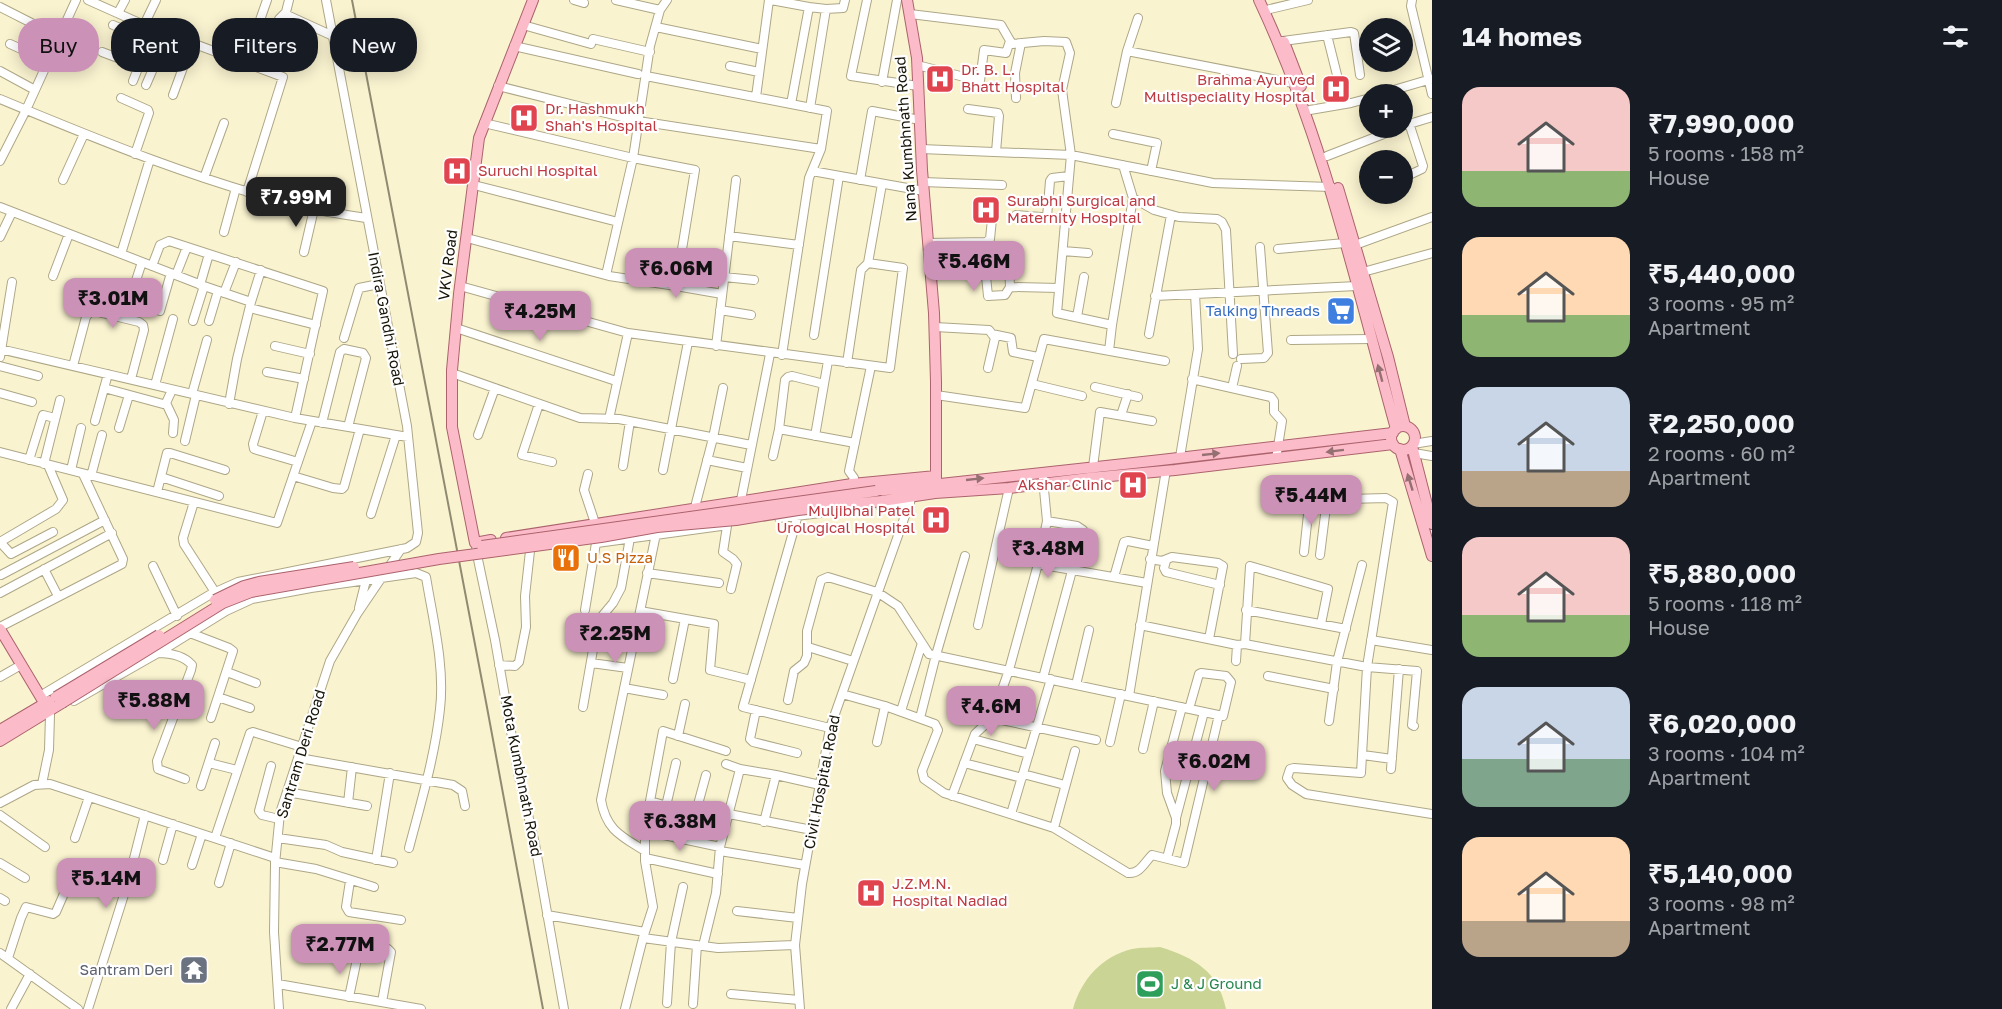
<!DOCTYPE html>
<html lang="en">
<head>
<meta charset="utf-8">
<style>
  body { margin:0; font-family:"Golos Text",sans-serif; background:#20242c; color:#f1f3f6; height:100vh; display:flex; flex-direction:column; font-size:22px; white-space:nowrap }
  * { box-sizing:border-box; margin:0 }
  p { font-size:20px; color:#9ea1a6 }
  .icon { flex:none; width:33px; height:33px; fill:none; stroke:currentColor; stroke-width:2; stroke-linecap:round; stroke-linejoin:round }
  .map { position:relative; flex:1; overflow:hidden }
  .details { display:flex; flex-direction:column; background:#171b24; width:570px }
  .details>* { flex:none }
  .top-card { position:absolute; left:18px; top:18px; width:570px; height:54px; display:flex; gap:12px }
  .fabs { position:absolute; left:1359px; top:18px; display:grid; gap:12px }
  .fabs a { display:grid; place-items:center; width:54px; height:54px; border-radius:50%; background:#171b24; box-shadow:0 3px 15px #0003; font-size:30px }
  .price { position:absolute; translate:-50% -51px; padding:0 14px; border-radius:12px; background:#cc91b7; color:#111; font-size:20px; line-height:39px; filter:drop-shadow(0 2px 3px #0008) }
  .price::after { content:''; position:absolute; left:50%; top:36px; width:18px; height:14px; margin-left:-9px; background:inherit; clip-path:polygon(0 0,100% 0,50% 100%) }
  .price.current { background:#222; color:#fff }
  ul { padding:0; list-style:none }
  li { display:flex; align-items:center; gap:18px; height:150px; padding:0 30px }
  li span { display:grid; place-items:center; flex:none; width:168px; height:120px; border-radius:18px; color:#555 }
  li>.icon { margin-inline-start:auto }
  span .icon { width:72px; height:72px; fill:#fffc; stroke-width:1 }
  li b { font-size:26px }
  h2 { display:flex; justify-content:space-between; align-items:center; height:72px; padding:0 30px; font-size:26px }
  .pill { padding:0 21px; border-radius:24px; background:#171b24; box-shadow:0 3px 15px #0003; font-size:21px; line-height:54px }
  .pill.current { background:#cc91b7; color:#111 }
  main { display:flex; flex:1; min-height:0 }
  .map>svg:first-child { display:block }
  .green { fill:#cad495 }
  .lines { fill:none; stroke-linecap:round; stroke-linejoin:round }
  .minor-casing { stroke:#aea787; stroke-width:10 }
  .major-casing { stroke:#ab636d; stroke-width:12 }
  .minor { stroke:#fff; stroke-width:8 }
  .major { stroke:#fcbbc8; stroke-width:10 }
  .rail { stroke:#8f8a71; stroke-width:2 }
  .major-bridge-casing { stroke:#ab636d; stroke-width:12; stroke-linecap:butt }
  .major-bridge { stroke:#fcbbc8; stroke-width:10 }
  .oneway { fill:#957072 }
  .labels { text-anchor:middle; stroke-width:4.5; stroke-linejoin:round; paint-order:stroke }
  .health-label { font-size:15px; fill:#be3a42; stroke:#fff; text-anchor:start }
  .street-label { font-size:15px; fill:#171408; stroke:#fff }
  .shop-label { font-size:15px; fill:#366cbe; stroke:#fff; text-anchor:end }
  .food-label { font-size:15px; fill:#c56008; stroke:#fff; text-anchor:start }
  .worship-label { font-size:15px; fill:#5b616d; stroke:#fff; text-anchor:end }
  .leisure-label { font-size:15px; fill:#27864d; stroke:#fff; text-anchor:start }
</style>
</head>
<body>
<main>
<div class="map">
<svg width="1432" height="1009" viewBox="0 0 1432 1009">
  <rect width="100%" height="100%" fill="#faf3d0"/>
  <path class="green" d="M1160,947C1195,958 1218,971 1226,1009H1073C1081,980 1102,956 1132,949C1141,947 1151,948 1160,947Z"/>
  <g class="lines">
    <g class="minor-casing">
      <path id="minor" d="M88,0L144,25L283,77L247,192
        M289,0L286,12L287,15L333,36
        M574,0L584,3
        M616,0L660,10
        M771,0L809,7L826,9L843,8L845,0
        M867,0L851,76L918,86
        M1412,0L1411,6L1432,94
        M0,7L59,37
        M1270,9L1308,0
        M118,13L125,0
        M910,14L1001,25L1012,44L1044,41L1066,42L1070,53L1062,90L1071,155L1057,313L1112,325L1133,198L1123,165
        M113,25L149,40
        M144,25L156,0
        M523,25L591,44
        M656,27L762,49
        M1327,35L1338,79
        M593,39L650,52
        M1283,41L1351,32L1354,33L1360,75
        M10,44L48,61
        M514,46L638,74
        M1127,51L1293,83
        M102,52L139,66
        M245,63L267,0
        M917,65L980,81L984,50L1006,53L1010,41
        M730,66L759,72
        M262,69L279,19L286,12
        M0,71L35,90
        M646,76L827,111L821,149L809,178L782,355
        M133,81L154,28
        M882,82L897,0
        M146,85L168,34
        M498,86L638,121L821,149
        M1380,94L1431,79
        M173,95L192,43
        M756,97L769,0
        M121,98L148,110L149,113L135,154
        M1016,98L1015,73L1021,43
        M0,99C101,141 201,182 307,208C327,212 347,215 366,218
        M1116,103L1127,51L1138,18
        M791,104L809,7
        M810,108L826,9
        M968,109L998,113L999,116L996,152
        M1310,110L1351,103L1370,98
        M1406,125L1432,117
        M1113,134L1157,143L1151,171
        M921,149L1071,155L1213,183L1331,187
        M1327,156L1399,128
        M0,161L26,110L76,0
        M812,171L924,191
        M204,178L224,123
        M1403,178L1422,169L1423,166L1409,123
        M63,180L84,134
        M860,180L872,111L920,120
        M923,182L1002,185
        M474,185L618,222
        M1133,198L1154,210L1179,217L1217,219L1222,222L1226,230L1233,354
        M0,207L204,286L251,302L237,359L229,404
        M1016,215L1066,219
        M1047,217L1050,181L1052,178L1069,176
        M224,232L236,188
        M729,236L799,245
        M0,237L12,212
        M467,238L609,276L676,286L695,170L633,158L484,123
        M928,243L986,242L990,239L992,219
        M1355,245L1432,217
        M1278,249L1345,243
        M1063,251L1088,253
        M304,252L314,209
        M121,254L150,159
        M152,266L160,245L169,241L323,291L295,418
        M1363,272L1432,253
        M176,275L187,247
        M606,275L633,158L650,46L660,10L667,0
        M53,276L69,234
        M724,277L754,280
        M200,285L209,254
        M460,286L628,333L890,368L903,268L868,263
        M676,286L722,294
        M1010,287L1009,265L985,266L988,296L1005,295L1010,287L1059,288
        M224,293L236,262
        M1155,296L1357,286
        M129,302L142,262
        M251,302L261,270
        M250,308L316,325
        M720,310L751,315
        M160,311L171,273
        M1077,317L1084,277
        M193,321L204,286
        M209,321L218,291
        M935,327L989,330L995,338L988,368
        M456,328L616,381
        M992,334L1011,338L1013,352L1038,357
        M1149,334L1171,215
        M814,335L839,176
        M344,338L359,288L379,284
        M1291,340L1371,339
        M275,346L310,354
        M716,346L736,180
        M0,349L295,418L408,437
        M1109,351L1112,325
        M0,357L12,282
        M1241,359L1264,358L1268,353L1260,247
        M847,363L861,270L868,263L882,184
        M0,366L38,376
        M73,366L86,317L89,313L94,311L139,322L143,325L144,330L131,379
        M267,372L304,379
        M452,373L580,418L619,419L751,445
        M1192,379L1271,397L1274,401V412L1282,421L1276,459
        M1032,384L1082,396
        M155,385L173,319
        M1095,387L1138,397
        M104,388L163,404L166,403L172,390
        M1232,388L1237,366
        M0,393L32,402
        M192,394L207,340
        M936,395L1025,408L1044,339L1165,361
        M166,403L174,420L173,433
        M539,404L522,455L552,462
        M263,411L253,444L254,449L298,462
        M1121,415L1128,394
        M609,419L628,333
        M95,421L108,374
        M322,423L340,352L344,349L363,353L366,358L348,427
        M119,428L129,395
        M779,429L855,443
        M478,435L495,388
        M815,436L828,361
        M185,441L196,395
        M1413,444L1432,441
        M0,452L277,523L312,421
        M1414,453L1432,456
        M773,456L779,429L785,380L788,377L792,376L824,384
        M1180,457L1198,349L1195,294
        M29,460L42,418L43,415L55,418
        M707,460L747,468
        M44,464L60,400
        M623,466L630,421
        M1093,467L1100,412L1152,421
        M71,470L81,428
        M663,470L688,342
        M588,474L584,490L595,523
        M91,476L102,435
        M293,476L333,488L342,489L344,487L360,429
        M161,477L219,496
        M852,484L854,478L849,471L871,366
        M157,492L167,453H170L225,470
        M741,500L770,354
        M194,502L183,538L184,544L215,592
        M880,506L910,503
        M695,507L713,438L723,388
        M371,514L396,435
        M798,515L743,707L830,728
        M779,518L846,510
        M727,526L723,552L733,559L737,564L731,589
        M0,542L56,509L63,500L48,465
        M0,542L11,554L53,532
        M597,543L721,526
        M476,550L495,640L519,777L535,844L564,1009
        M1304,552L1309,505L1313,500L1386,498L1393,502L1367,667L1361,773L1294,768L1290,769L1287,778L1292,785L1306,794L1432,814
        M1320,555L1327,499
        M1150,559L1162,561L1172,557L1218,563L1223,566L1209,639
        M1166,561L1164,568L1166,572L1220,585
        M1038,564L1047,521L1043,479
        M153,566L177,616
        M44,569L58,596
        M647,573L719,583
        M1,575L105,520
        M1114,577L1124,542L1128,541L1153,546
        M0,593L112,533
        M359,608L366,580
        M585,610L596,543
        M1246,610L1346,629
        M640,611L714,624L710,670L751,680
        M978,625L1009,488
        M1140,625L1237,645
        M0,627L122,564L123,559L83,474
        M190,633L229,648L233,651L211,718
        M1371,640L1432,650
        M1245,644L1367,667L1417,671L1412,725L1414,726
        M808,647L853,661
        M158,653C170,653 184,656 192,665L191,670L157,761L158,769L185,779
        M1236,661L1237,645L1245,644L1250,566L1328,589L1321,624
        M591,663L628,668
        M499,665L515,666L519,662L526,627L525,596L530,551
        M227,672L256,683
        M1268,676L1334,689
        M0,677L21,665
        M1043,678L1083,530L1077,526L1047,521
        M673,679L685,619
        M1076,685L1089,630
        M624,688L663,695
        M842,694L885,706L935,724L938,730L922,771L924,779L944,793L1054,828L1128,873C1140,874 1144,863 1152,855L1184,863L1219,715
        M40,696L211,594L238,582L407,548L416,542L418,533L407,426L326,0
        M1129,696L1166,470
        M218,697L250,708
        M788,700L794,671L804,663L807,656V631L821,580L828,577L877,592L898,606L929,654L1223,716L1231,682L1226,676L1201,673L1199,674L1189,709
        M74,701L158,653L226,611L252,599L311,588L416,573L426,577C433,620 445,666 440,709C435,756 421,802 409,848
        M583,707L598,621L613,603L621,588L630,538
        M756,710L750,739L753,742L797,753
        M901,711L922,643
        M920,718L936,655L965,556
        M992,718L1096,740
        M1329,721L1337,662L1362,565
        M678,736L685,704
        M973,739L1029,754
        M877,742L885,706
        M1110,742L1121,694
        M1143,749L1154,701
        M1363,755L1392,759
        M299,758L453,785L462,791L465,806
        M209,763L237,770
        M964,763L1022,778
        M726,764L740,769L776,775L820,785
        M271,766L259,811L262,815L279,819
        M1391,769L1399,669
        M1023,774L1065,785
        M42,784L49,750L50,715
        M201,786L215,743
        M287,792L367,806
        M952,796L975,734L992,718L1009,670L1038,564L1147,583
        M650,801L691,813L697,808L706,775
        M0,803L34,785L50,784L275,858
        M348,803L352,767
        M666,806L676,763
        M729,814L812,830
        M1011,814L1051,679
        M0,815L45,847
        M1176,818L1204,712
        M764,822L776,775
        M1054,828L1075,751
        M645,831L720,847
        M75,838L89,797
        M215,838L250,733L253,732L302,747
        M278,838L326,845L342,852L393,863
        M645,851C621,836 606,830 601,800L656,534
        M720,851L805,865
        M645,858L718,874
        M1167,858L1176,824V818L1167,793L1165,771L1182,707
        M163,860L173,824
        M376,860L390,773
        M275,862L316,869L374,887
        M0,863L25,878
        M192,865L202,834
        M350,881L346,907L349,912L401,920
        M219,883L231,843
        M0,898L5,901
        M737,911L798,918
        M547,915L645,932
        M329,937L388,949L391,952L382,1002
        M643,938L718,948L795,945
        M703,946L716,893L720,847L740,769
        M0,953L78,1009
        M8,958L21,918L26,907L53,914L56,912L66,889
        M278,984L421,1009
        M731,994L799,1000
        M349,997L357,959
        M667,1003L671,942L683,887
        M693,1004L697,945
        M11,1009L30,974
        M88,1009L128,882L145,815
        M279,1009L274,932L275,864L280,813L330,661L357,614L401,549
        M625,1009L643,938L653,907L645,861V828L663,731L726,751
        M800,1009L795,945L802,884L830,728L912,496"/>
    </g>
    <g class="major-casing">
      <path id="major" d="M907,0L917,58L922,170L934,313L936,382V481
        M1259,0C1323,136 1356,284 1396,429
        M1284,42L1301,86
        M1338,188L1388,357L1405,426
        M1391 438a12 12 0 1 1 24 0a12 12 0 1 1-24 0Z
        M1412,446L1432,524
        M1400,449L1432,556
        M876,491L1161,460L1393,433
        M882,501L935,493L1009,488L1089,478L1175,470L1393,444
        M506,538L852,484L936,476
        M491,540L475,543L452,427V370L459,294L479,138L533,0
        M0,629L49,711
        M0,730L49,701
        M0,741L62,703"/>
    </g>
    <use href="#minor" class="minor"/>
    <use href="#major" class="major"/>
    <path class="rail" d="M352,0L486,702L543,1009"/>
    <g class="major-bridge-casing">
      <path id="major-bridge" d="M482,546L876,491
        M215,600L244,586L259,582L354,567
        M56,697L159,635
        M62,703L223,603L251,592L439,559L601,537L657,527L736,520L798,510L882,501"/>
    </g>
    <use href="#major-bridge" class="major-bridge"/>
  </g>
  <defs><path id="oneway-solid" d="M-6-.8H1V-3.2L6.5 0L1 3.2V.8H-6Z" transform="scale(1.5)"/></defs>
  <g class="oneway">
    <use href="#oneway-solid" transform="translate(1380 373) rotate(-105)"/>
    <use href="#oneway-solid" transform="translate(1335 451) rotate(173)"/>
    <use href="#oneway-solid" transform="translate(1211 454) rotate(-6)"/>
    <use href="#oneway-solid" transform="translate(975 479) rotate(-6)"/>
    <use href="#oneway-solid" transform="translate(1410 482) rotate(-107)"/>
  </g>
  <defs>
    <g id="hospital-square" transform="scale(1.5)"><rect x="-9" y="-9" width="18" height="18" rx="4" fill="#e0444e" stroke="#fff"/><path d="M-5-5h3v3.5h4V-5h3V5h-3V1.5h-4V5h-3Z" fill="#fff"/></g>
    <g id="supermarket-square" transform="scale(1.5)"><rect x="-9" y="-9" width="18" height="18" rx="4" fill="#3f7fe0" stroke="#fff"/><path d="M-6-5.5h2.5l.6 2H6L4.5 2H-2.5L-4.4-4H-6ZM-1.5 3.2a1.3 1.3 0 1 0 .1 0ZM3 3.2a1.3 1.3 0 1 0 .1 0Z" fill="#fff"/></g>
    <g id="restaurant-square" transform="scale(1.5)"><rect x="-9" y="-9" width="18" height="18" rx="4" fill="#e8710a" stroke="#fff"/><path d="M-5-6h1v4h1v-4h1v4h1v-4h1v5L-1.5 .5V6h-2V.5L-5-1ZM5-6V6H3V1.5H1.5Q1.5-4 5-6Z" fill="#fff"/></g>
    <g id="temple-square" transform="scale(1.5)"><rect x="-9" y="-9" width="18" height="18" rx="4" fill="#6b7280" stroke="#fff"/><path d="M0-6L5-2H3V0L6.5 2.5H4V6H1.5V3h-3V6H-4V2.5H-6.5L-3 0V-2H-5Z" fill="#fff"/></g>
    <g id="stadium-square" transform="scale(1.5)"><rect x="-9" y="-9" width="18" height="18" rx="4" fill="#2e9e5b" stroke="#fff"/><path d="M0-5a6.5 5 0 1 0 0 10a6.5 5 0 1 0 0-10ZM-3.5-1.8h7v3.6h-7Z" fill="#fff"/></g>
  </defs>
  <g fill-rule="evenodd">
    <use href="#hospital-square" x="940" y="79"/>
    <use href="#hospital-square" x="1336" y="89"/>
    <use href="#hospital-square" x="524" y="118"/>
    <use href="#hospital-square" x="457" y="171"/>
    <use href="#hospital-square" x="986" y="210"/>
    <use href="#supermarket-square" x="1341" y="311"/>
    <use href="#hospital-square" x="1133" y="485"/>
    <use href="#hospital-square" x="936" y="520"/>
    <use href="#restaurant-square" x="566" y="558"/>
    <use href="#hospital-square" x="871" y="893"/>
    <use href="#temple-square" x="194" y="970"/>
    <use href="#stadium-square" x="1150" y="984"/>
  </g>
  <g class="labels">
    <g class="health-label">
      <text x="961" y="75">Dr. B. L.<tspan x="961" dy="17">Bhatt Hospital</tspan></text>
      <text x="1315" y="85" text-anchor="end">Brahma Ayurved<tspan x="1315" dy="17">Multispeciality Hospital</tspan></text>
      <text x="545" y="114">Dr. Hashmukh<tspan x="545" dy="17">Shah's Hospital</tspan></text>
      <text x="478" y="176">Suruchi Hospital</text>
      <text x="1007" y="206">Surabhi Surgical and<tspan x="1007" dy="17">Maternity Hospital</tspan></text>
      <text x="1112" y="490" text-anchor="end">Akshar Clinic</text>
      <text x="915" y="516" text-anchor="end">Muljibhai Patel<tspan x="915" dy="17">Urological Hospital</tspan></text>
      <text x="892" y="889">J.Z.M.N.<tspan x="892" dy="17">Hospital Nadiad</tspan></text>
    </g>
    <g class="street-label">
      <text transform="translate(906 139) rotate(-94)" y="5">Nana Kumbhnath Road</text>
      <text transform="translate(448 265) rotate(-83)" y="5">VKV Road</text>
      <text transform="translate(386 319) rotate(79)" y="5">Indira Gandhi Road</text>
      <text transform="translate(301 754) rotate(-73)" y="5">Santram Deri Road</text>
      <text transform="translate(521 776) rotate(79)" y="5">Mota Kumbhnath Road</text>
      <text transform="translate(822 782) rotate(-79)" y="5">Civil Hospital Road</text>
    </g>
    <g class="shop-label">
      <text x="1320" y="316">Talking Threads</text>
    </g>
    <g class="food-label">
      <text x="587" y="563">U.S Pizza</text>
    </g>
    <g class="worship-label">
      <text x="173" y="975">Santram Deri</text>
    </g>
    <g class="leisure-label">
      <text x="1171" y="989">J &amp; J Ground</text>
    </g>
  </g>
</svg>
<div class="fabs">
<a><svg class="icon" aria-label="layers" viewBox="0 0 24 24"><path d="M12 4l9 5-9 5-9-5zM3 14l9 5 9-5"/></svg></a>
<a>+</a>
<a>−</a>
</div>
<b class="price current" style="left:296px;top:228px">₹7.99M</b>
<b class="price" style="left:974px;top:292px">₹5.46M</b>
<b class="price" style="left:676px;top:299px">₹6.06M</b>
<b class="price" style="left:113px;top:329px">₹3.01M</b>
<b class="price" style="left:540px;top:342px">₹4.25M</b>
<b class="price" style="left:1311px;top:526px">₹5.44M</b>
<b class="price" style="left:1048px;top:579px">₹3.48M</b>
<b class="price" style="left:615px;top:664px">₹2.25M</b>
<b class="price" style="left:154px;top:731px">₹5.88M</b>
<b class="price" style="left:991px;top:737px">₹4.6M</b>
<b class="price" style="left:1214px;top:792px">₹6.02M</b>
<b class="price" style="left:680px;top:852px">₹6.38M</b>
<b class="price" style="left:106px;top:909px">₹5.14M</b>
<b class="price" style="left:340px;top:975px">₹2.77M</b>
<div class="top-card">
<a class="pill current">Buy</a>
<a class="pill">Rent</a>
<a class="pill">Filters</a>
<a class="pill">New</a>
</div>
</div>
<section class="details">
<h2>14 homes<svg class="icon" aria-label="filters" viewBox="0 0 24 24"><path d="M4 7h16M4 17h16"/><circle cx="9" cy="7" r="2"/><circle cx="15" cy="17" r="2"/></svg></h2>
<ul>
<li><span style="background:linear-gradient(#f6c9c9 70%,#8fb573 0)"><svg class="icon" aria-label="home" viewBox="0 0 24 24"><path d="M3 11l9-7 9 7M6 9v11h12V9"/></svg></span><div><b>₹7,990,000</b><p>5 rooms · 158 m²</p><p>House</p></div></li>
<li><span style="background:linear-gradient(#ffd9b3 65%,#8fb573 0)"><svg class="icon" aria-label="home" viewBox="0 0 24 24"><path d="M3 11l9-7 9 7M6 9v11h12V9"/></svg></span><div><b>₹5,440,000</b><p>3 rooms · 95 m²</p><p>Apartment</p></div></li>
<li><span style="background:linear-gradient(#c9d6e8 70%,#b9a48a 0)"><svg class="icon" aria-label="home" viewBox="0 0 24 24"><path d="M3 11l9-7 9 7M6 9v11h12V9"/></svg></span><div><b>₹2,250,000</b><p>2 rooms · 60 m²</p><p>Apartment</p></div></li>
<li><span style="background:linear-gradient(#f6c9c9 65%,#8fb573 0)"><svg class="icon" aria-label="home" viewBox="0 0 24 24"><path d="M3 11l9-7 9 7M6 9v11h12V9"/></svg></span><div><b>₹5,880,000</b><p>5 rooms · 118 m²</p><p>House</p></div></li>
<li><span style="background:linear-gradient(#c9d6e8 60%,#7fa58c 0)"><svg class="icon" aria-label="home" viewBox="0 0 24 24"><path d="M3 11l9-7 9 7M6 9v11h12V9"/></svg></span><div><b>₹6,020,000</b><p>3 rooms · 104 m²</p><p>Apartment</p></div></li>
<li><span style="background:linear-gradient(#ffd9b3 70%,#b9a48a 0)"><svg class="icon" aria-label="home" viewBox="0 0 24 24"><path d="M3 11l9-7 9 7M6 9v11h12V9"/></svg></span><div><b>₹5,140,000</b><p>3 rooms · 98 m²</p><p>Apartment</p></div></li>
</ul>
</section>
</main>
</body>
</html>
